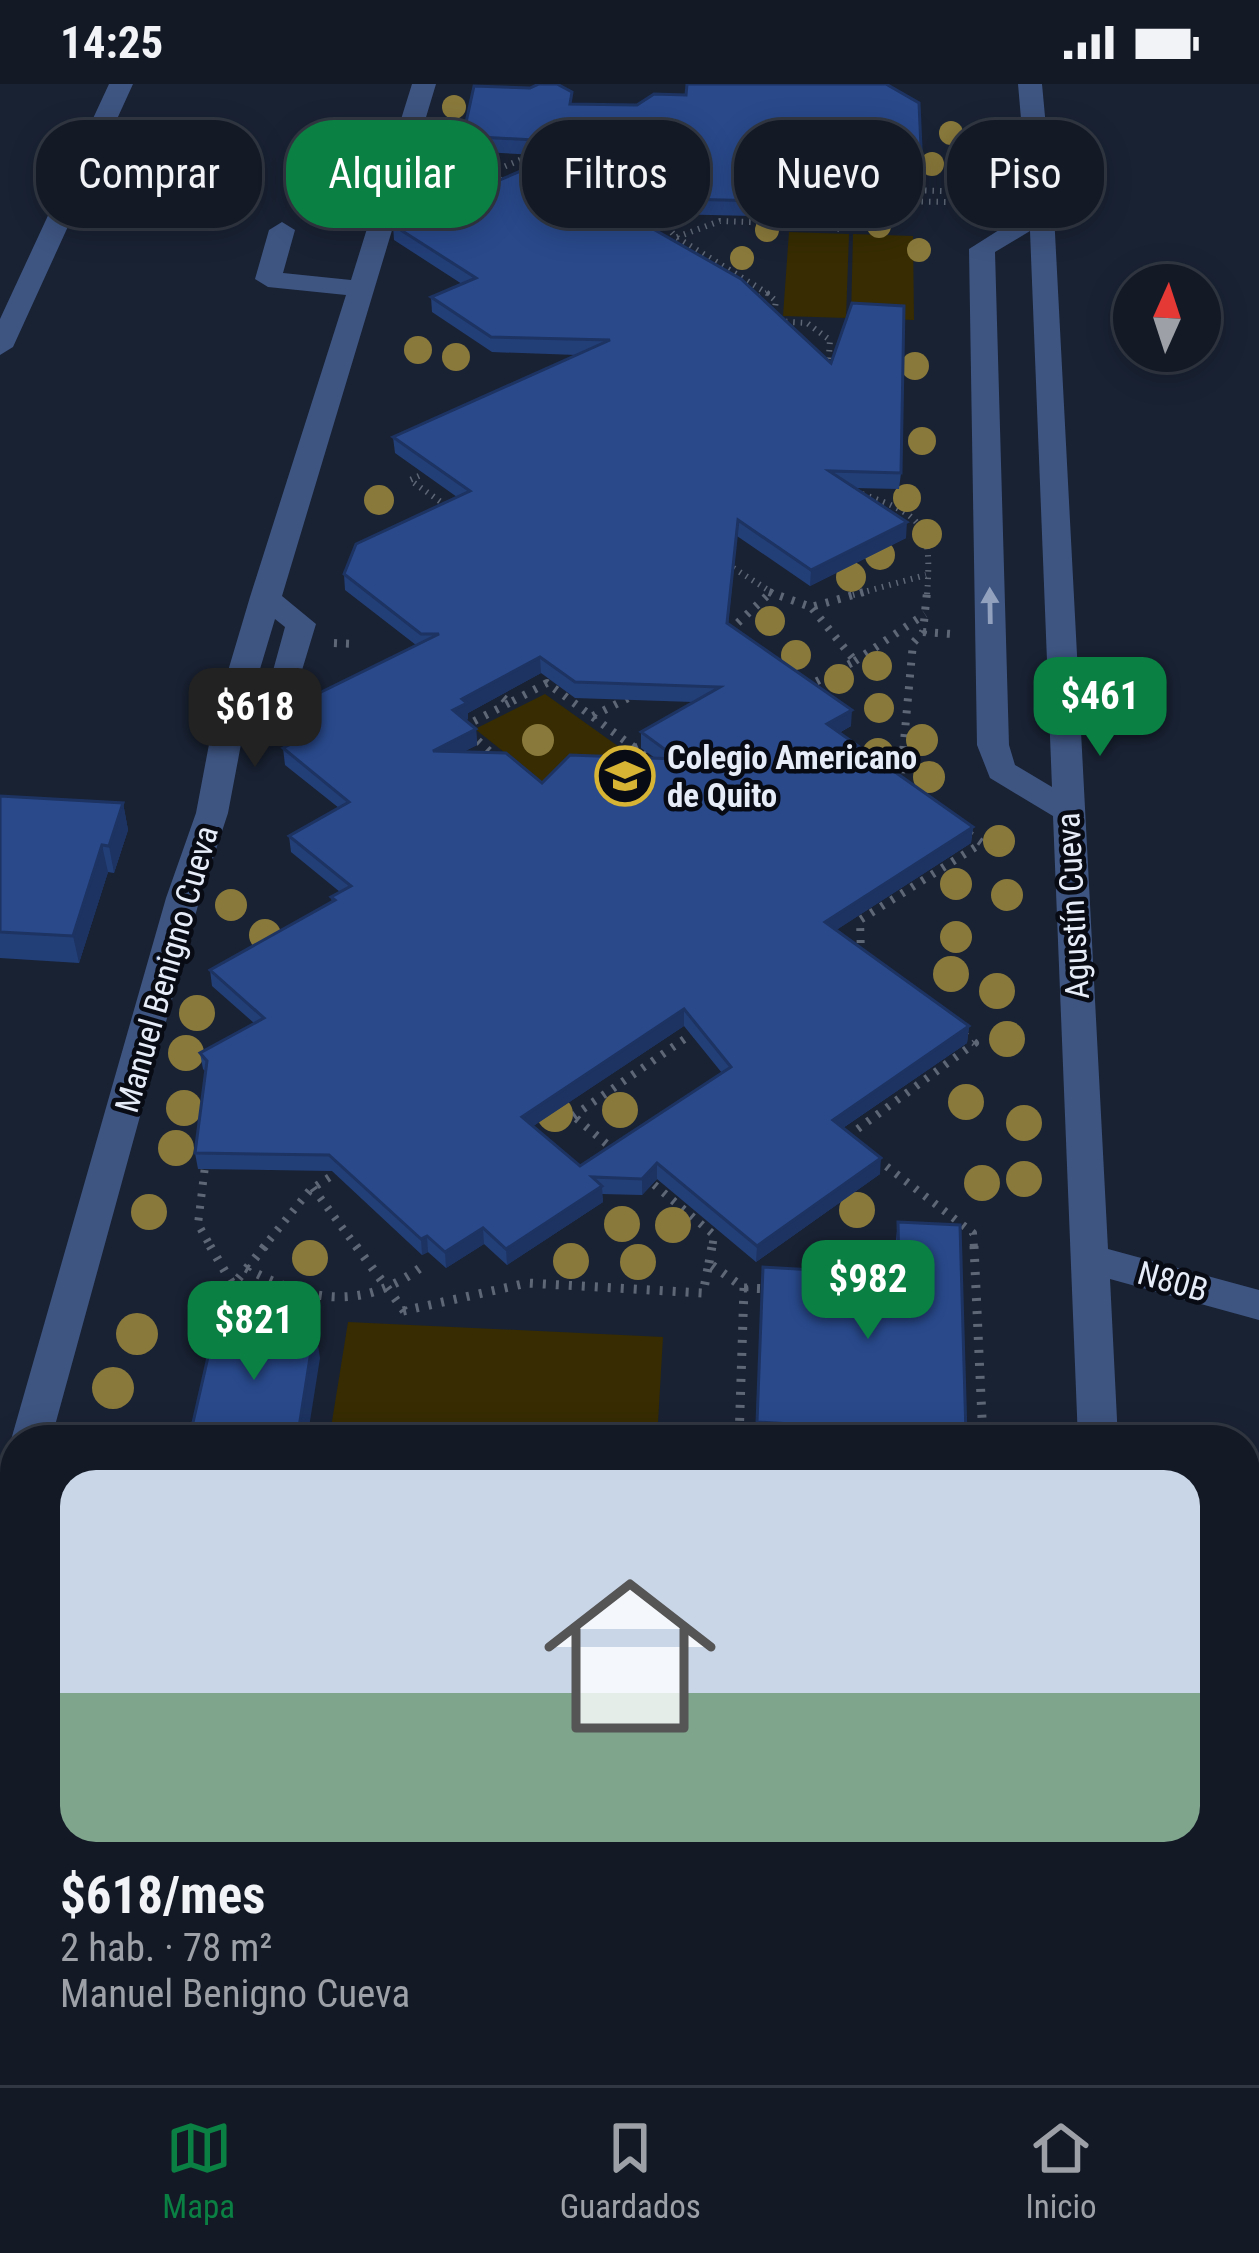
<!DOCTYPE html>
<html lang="es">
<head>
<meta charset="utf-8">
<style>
  body { margin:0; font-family:"Roboto Condensed",sans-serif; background:#202732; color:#f1f3f6; height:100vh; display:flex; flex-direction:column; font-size:45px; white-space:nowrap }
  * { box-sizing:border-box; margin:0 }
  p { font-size:39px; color:#9da1a7 }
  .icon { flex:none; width:66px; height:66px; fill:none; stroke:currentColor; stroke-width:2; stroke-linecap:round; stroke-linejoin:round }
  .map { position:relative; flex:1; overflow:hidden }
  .details { position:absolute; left:0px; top:1341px; width:1260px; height:660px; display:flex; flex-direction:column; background:#131a26; border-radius:48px 48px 0 0; box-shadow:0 6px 30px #0003,0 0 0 3px #323843 }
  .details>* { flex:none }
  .hud { position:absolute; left:36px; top:36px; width:1188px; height:108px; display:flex; gap:24px }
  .needle { width:78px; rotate:3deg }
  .tools { position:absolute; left:1113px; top:180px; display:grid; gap:24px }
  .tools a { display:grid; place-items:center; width:108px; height:108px; border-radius:50%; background:#131a26; box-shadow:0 6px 30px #0003,0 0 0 3px #323843; font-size:60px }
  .price { position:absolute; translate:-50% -102px; padding:0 27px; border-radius:24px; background:#0b8043; color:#fff; font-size:39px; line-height:78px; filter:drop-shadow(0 3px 6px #0008) }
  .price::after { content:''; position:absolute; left:50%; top:72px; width:36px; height:27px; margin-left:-18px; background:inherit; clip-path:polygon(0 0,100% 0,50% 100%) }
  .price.selected { background:#222; color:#fff }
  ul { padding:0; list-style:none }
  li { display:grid; align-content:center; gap:24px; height:636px; padding:0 60px }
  li span { display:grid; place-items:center; height:372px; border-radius:36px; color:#555 }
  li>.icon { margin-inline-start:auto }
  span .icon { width:216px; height:216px; fill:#fffc; stroke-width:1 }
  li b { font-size:51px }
  .chip { padding:0 42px; border-radius:48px; background:#131a26; box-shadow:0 6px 30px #0003,0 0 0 3px #323843; font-size:42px; line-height:108px }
  .chip.selected { background:#0b8043; color:#fff }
  .status { display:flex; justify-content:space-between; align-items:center; height:84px; padding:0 60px; background:#131a26; direction:ltr }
  .status svg { height:33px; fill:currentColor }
  .tab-bar { display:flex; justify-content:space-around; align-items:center; height:168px; border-top:3px solid #323843; background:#131a26; font-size:33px; color:#9da1a7 }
  .tab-bar a { display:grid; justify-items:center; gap:6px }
  .tab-bar .selected { color:#0b8043 }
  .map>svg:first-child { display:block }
  .green { fill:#372c02 }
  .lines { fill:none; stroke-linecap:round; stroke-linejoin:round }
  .path-far2 { stroke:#5e6776; stroke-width:6; stroke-dasharray:1.5 6; stroke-linecap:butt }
  .path-far1 { stroke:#5e6776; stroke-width:8; stroke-dasharray:3 9; stroke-linecap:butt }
  .path { stroke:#5e6776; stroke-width:9; stroke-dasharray:3 10; stroke-linecap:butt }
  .minor { fill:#3e5582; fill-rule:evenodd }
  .tree { fill:#89793b }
  .wall { fill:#233f78; fill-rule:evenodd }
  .shaded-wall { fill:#1d3361 }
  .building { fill:#29498b; stroke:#1d3361; stroke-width:3; fill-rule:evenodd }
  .oneway { fill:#92a1be }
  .labels { text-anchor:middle; stroke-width:9; stroke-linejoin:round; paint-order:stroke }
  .poi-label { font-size:33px; font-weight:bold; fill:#e6edf9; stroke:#080b13; text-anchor:start }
  .street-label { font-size:33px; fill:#e6edf9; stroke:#080b13 }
</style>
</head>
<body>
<div class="status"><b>14:25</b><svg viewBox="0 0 49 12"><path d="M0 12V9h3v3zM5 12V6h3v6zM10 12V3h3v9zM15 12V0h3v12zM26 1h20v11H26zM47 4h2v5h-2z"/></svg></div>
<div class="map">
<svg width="1259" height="2001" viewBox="0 0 1259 2001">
  <rect width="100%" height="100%" fill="#192233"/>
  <path class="green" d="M789,148L849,150L846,234L783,232Z
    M853,150L913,152L914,236L851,234Z
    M545,610L622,665L546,709L508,683L509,672L475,645Z
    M348,1238L663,1253L657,1356H329Z"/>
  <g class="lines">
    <path class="path-far2" d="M504,102L494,87L534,70
      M910,106L1003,109
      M652,126L676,153L767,209L753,216
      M830,141H850L895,117L996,119
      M677,153L720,137L830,141L844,147
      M767,209L776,217L773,237L807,239L830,256L828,286
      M419,392L410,396L448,423
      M862,410C925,432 932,442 927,511
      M727,480L776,511
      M853,511L926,491"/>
    <path class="path-far1" d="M769,508L811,523L864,508
      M729,547L770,509
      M923,548L952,550
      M334,559L357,560
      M855,577L925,530
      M806,603L855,577L811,523
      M494,606L509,619L547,599L635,664
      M593,632L634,611
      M649,658L635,664L654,679
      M498,675L463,643L509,619
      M900,701L913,559L923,548L927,508
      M861,871L860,836L982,759L965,747
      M558,1019L615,1067
      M573,1032L699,945
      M848,1052L975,959L963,950
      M206,1074L198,1140L212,1165
      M877,1075L973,1149L974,1165
      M645,1093L714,1151L712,1165
      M313,1104L358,1165
      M262,1165L310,1106L339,1087"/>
    <path class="path" d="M210,1162L233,1201
      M356,1162L408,1232
      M974,1162L983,1356
      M709,1179L712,1162
      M246,1184C311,1219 364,1227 424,1181
      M744,1204L772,1205
      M403,1227L527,1199L703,1209L709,1179L744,1204L739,1356
      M232,1243L238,1216L233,1201L265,1162
      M361,1986L375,2001
      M483,1986L486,2001
      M157,2001L166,1986
      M413,2001L422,1986
      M555,2001L559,1986"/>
    <path class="minor" d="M109,0H133L13,263L0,271V235Z
      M412,0H436L282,512L316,540L296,606L245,639L228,729L200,814L51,1356H15V1365L11,1356L166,814L196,729L214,634L250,513L346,211L268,203L255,195L269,146L282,138L295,146L283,189L351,196ZM275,535L285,543L271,594L254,605Z
      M1018,0H1042L1054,130L1108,1165L1259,1206V1236L1110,1195L1118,1356H1078L1053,732L990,694L977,661L969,165L1029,127ZM1030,147L1052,703L1015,681L1009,661L995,168Z
      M15,1398V1480L0,1486V1404Z
      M0,1937L15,1943V1986H69L75,2001H18L15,1994L0,1988Z
      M997,1986H1045L1043,2001H995Z
      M1109,1986H1157L1158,2001H1110Z"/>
  </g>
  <g class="tree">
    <circle cx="454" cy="23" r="12"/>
    <circle cx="951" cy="49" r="12"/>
    <circle cx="451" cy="78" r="12"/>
    <circle cx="932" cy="80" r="12"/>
    <circle cx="442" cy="114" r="12"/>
    <circle cx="879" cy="142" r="12"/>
    <circle cx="767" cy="146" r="12"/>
    <circle cx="919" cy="166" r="12"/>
    <circle cx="742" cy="174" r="12"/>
    <circle cx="418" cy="266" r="14"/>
    <circle cx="456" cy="273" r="14"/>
    <circle cx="915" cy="282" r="14"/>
    <circle cx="922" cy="357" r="14"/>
    <circle cx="907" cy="414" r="14"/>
    <circle cx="379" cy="416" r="15"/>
    <circle cx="927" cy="450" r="15"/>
    <circle cx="880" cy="471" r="15"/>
    <circle cx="851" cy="493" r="15"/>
    <circle cx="770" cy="537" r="15"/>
    <circle cx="796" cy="571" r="15"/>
    <circle cx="877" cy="582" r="15"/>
    <circle cx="839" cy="595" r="15"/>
    <circle cx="879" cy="624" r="15"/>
    <circle cx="538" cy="656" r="16"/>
    <circle cx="922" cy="656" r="16"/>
    <circle cx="878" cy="670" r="16"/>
    <circle cx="929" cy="693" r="16"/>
    <circle cx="999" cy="757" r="16"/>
    <circle cx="956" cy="800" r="16"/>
    <circle cx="1007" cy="811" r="16"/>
    <circle cx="231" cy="821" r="16"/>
    <circle cx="265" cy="851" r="16"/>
    <circle cx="956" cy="853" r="16"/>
    <circle cx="951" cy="890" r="18"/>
    <circle cx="997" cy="907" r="18"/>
    <circle cx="197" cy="929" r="18"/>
    <circle cx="1007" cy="955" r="18"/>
    <circle cx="186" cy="969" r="18"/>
    <circle cx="966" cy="1018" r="18"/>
    <circle cx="184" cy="1024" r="18"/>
    <circle cx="620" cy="1026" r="18"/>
    <circle cx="555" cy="1030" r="18"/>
    <circle cx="1024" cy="1039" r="18"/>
    <circle cx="176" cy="1064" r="18"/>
    <circle cx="1024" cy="1095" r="18"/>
    <circle cx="982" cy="1099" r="18"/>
    <circle cx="857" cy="1126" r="18"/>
    <circle cx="149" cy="1128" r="18"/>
    <circle cx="622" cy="1140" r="18"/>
    <circle cx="673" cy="1141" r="18"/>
    <circle cx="310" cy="1174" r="18"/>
    <circle cx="851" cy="1174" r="18"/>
    <circle cx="571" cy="1177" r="18"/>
    <circle cx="638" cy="1178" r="18"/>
    <circle cx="137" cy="1250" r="21"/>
    <circle cx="113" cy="1304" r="21"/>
  </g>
  <path class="wall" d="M572,20L922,86L921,101L892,124L862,123L841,134L624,129L901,389L899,405L854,404L906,454L810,502L737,452L728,540L851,642L839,649L973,743L971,759L836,846L969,942L967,959L843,1044L880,1090L756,1178L657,1095L642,1111L602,1110L603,1118L507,1181L484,1160L446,1184L428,1168L422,1171L332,1087L198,1085L195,1069L206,988L203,985L200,969L254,939L212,902L210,886L332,818L331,813L340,808L291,768L289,752L339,724L285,681L283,664L295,658L292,656L290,640L301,634L299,619L416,561L345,506L344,490L457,413L395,369L393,353L577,271L492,268L432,228L431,213L462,200L394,156L393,141L556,72L464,67L463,52ZM541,589L575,614L693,618L641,648V664L655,674L542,699L463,668L477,661L476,645L466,636L468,635V629ZM684,942L722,989L580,1082L533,1042Z
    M0,712L123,719L128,746L114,789L108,788L79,879L0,874Z
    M898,1138L966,1350L965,1356H756L763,1183L895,1191V1165Z
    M15,1848V1913L7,1912L4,1904Z"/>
  <path class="shaded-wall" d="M922,86L921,101L892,124L893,109Z
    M863,108L862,123L841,134L842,119Z
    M907,438L906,454L810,502L811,486Z
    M540,573L541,589L468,629V635L454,642L453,626L462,615Z
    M852,626L851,642L826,656L827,640Z
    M476,645L477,661L434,683L433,667Z
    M123,719L128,746L114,789L109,762Z
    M973,743L971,759L824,854L825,838Z
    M102,761L108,788L79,879L73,852Z
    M684,925V942L523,1049L522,1033Z
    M969,942L967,959L831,1052L833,1036Z
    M881,1074L880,1090L756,1178L757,1162Z
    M657,1079V1095L642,1111V1095Z
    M602,1102L603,1118L507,1181L506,1165Z
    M483,1144L484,1160L446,1184L445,1168Z
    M427,1152L428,1168L422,1171L421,1155Z
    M315,1242L320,1274L307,1356H297Z
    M124,1986H128L125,2001H121Z"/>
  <path class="building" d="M539,0H557L572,8L570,20L637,21L654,10L686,11L687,0H886L919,19L922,86L893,109L863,108L842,119L597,113L741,195L831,279L852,219L904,222L901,389L829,387L907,438L811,486L738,436L727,539L852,626L827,640L973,743L825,838L969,942L833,1036L881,1074L757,1162L657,1079L642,1095L592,1093L602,1102L506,1165L483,1144L445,1168L427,1152L421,1155L329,1071L195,1069L207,977L200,969L264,934L210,886L335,816L331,813L351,802L289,752L349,718L283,664L305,653L290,640L311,629L299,619L439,550H421L344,490L356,460L470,407L393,353L610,256L491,253L431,213L476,194L393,141L587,59L463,52L474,2L530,4ZM540,573L575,598L720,603L641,648L678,675L570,671L542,699L506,669L433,667L476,645L453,626L467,619L462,615ZM684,925L731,983L580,1082L522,1033Z
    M0,712L123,719L109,762L102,761L73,852L0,848Z
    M898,1138L960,1141L966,1350L757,1338L763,1183L899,1191Z
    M216,1238L315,1242L297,1356H189Z
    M15,1848V1905L4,1904Z
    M96,1986H124L121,2001H104Z
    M618,1986H986V2001H617Z"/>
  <defs><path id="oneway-solid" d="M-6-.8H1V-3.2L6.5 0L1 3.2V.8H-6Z" transform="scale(3)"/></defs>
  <use class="oneway" href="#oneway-solid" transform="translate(990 522) rotate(-91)"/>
  <defs>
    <g id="school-ring" transform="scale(3)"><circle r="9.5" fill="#080b13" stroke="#d7b434" stroke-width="1.5"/><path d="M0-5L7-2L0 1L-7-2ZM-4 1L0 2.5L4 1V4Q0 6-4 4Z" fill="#d7b434"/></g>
  </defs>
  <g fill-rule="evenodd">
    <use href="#school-ring" x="625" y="692"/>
  </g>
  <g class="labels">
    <g class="poi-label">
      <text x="667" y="685">Colegio Americano<tspan x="667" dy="38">de Quito</tspan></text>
    </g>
    <g class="street-label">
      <text transform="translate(1072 822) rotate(-93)" y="12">Agustín Cueva</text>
      <text transform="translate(166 885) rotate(-74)" y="12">Manuel Benigno Cueva</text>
      <text transform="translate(1173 1197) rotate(16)" y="12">N80B</text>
    </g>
  </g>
</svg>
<div class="tools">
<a><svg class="needle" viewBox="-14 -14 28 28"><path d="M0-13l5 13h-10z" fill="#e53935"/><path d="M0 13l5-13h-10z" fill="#9da1a7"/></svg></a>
</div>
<b class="price" style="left:1100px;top:675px">$461</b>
<b class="price selected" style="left:255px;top:686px">$618</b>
<b class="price" style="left:868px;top:1258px">$982</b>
<b class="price" style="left:254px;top:1299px">$821</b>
<div class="hud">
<a class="chip">Comprar</a>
<a class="chip selected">Alquilar</a>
<a class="chip">Filtros</a>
<a class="chip">Nuevo</a>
<a class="chip">Piso</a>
</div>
<section class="details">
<ul>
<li><span style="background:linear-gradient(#c9d6e8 60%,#7fa58c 0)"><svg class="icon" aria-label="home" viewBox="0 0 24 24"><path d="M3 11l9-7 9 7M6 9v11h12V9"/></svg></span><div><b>$618/mes</b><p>2 hab. · 78 m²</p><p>Manuel Benigno Cueva</p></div></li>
</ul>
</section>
</div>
<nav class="tab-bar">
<a class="selected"><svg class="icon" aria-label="map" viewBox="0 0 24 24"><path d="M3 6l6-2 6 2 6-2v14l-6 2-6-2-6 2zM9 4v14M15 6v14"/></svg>Mapa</a>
<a><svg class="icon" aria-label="saved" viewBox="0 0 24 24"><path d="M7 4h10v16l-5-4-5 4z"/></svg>Guardados</a>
<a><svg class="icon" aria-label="home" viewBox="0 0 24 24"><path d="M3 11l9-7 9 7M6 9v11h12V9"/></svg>Inicio</a>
</nav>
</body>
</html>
